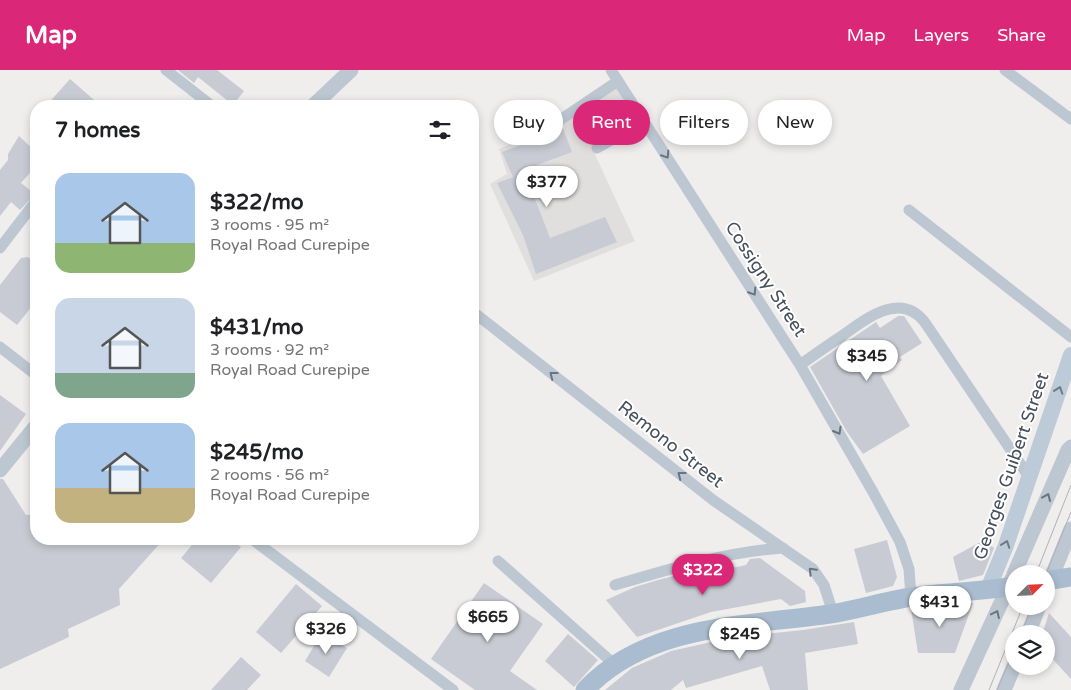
<!DOCTYPE html>
<html lang="en">
<head>
<meta charset="utf-8">
<style>
  body { margin:0; font-family:"Varela Round",sans-serif; background:#f6f6f6; color:#202124; height:100vh; display:flex; flex-direction:column; font-size:19px; white-space:nowrap }
  * { box-sizing:border-box; margin:0 }
  p { font-size:16px; color:#757577 }
  .icon { flex:none; width:28px; height:28px; fill:none; stroke:currentColor; stroke-width:2; stroke-linecap:round; stroke-linejoin:round }
  .map { position:relative; flex:1; overflow:hidden }
  .details { position:absolute; left:30px; top:30px; width:449px; height:445px; display:flex; flex-direction:column; background:#fff; border-radius:20px; box-shadow:0 2px 8px #0003 }
  .details>* { flex:none }
  .hud { position:absolute; left:494px; top:30px; width:475px; height:45px; display:flex; gap:10px }
  .needle { width:32px; rotate:66deg }
  .tools { position:absolute; left:1005px; top:495px; display:grid; gap:10px }
  .tools a { display:grid; place-items:center; width:50px; height:50px; border-radius:50%; background:#fff; box-shadow:0 2px 8px #0003; font-size:25px }
  .price { position:absolute; translate:-50% -42px; padding:0 11px; border-radius:18px; background:#fff; color:#222; font-size:16px; line-height:32px; filter:drop-shadow(0 1px 2px #0008) }
  .price::after { content:''; position:absolute; left:50%; top:30px; width:15px; height:11px; margin-left:-8px; background:inherit; clip-path:polygon(0 0,100% 0,50% 100%) }
  .price.on { background:#db2777; color:#fff }
  ul { padding:0; list-style:none }
  li { display:flex; align-items:center; gap:15px; height:125px; padding:0 25px }
  li span { display:grid; place-items:center; flex:none; width:140px; height:100px; border-radius:15px; color:#555 }
  li>.icon { margin-inline-start:auto }
  span .icon { width:60px; height:60px; fill:#fffc; stroke-width:1 }
  li b { font-size:21px }
  h2 { display:flex; justify-content:space-between; align-items:center; height:60px; padding:0 25px; font-size:21px }
  .tag { padding:0 18px; border-radius:22px; background:#fff; box-shadow:0 2px 8px #0003; font-size:18px; line-height:45px }
  .tag.on { background:#db2777; color:#fff }
  header { display:flex; align-items:center; gap:30px; box-sizing:border-box; height:70px; padding:0 25px; background:#db2777; color:#fff }
  header strong { font-size:24px }
  nav { display:flex; gap:28px; margin-inline-start:auto; font-size:18px }
  .map>svg:first-child { display:block }
  .education { fill:#e1dede }
  .building { fill:#c8cbd3 }
  .lines { fill:none; stroke-linecap:round; stroke-linejoin:round }
  .minor { stroke:#bcc7d1; stroke-width:11 }
  .tertiary { stroke:#bcc7d1; stroke-width:15 }
  .secondary { stroke:#bdcad8; stroke-width:16 }
  .primary { stroke:#aabccf; stroke-width:19 }
  .tram { stroke:#aeb2b8; stroke-width:1 }
  .oneway { stroke:#68747f }
  .oneway2 { stroke:#6e7b87 }
  .labels { text-anchor:middle; stroke-width:4; stroke-linejoin:round; paint-order:stroke }
  .street-label { font-size:18px; fill:#44505c; stroke:#fff }
</style>
</head>
<body>
<header>
<strong>Map</strong>
<nav><a>Map</a><a>Layers</a><a>Share</a></nav>
</header>
<div class="map">
<svg width="1071" height="620" viewBox="0 0 1071 620">
  <rect width="100%" height="100%" fill="#f0eded"/>
  <path class="education" d="M617,17L639,51L592,78L635,171L534,211L490,114L507,104L499,79L565,51Z"/>
  <path class="building" d="M178,0H217L244,21L233,35L198,7L194,13Z
    M70,9L101,36H46Z
    M563,59L572,82L524,100L550,168L605,147L617,172L536,204L523,165L497,113L513,107L502,82Z
    M19,66L36,82V96L21,113L35,124L20,140L11,132L0,146V100L8,90V84Z
    M28,187L36,194V231L17,255L0,242V215L21,188Z
    M898,246H904L922,273L900,287L902,290L881,306L910,356L863,384L847,362L810,297L876,252L880,258Z
    M0,325L26,344L0,381Z
    M0,409H3L26,445L36,444V469H164L119,519L120,535L68,559L69,567L0,599Z
    M197,469H231L241,477L211,513L181,488Z
    M887,470L897,507L893,516L866,523L854,479Z
    M984,470L994,478L983,505L959,511L953,487Z
    M760,488L805,521L806,532L790,536L781,529L711,542L637,567L606,530L635,517L658,510L682,504L685,508L746,495L750,489Z
    M484,513L543,554L510,601L537,620H475L431,589Z
    M296,514L322,536L281,583L256,562Z
    M973,533L955,583H918L911,539Z
    M1049,543L1071,567V609L1046,582V564L1043,562Z
    M854,552L858,574L805,583L808,620H770L762,596L686,618L683,610L671,620H605L632,598L671,581L734,567L803,560Z
    M322,563L347,578L329,607L305,591Z
    M568,564L598,590L574,617L545,591Z
    M241,587L261,605L247,620H211Z"/>
  <g class="lines">
    <path class="minor" d="M166,0L212,36
      M611,0L800,295L873,422L900,472L909,499L911,527
      M1005,0L1071,49
      M560,50L618,11
      M597,78L644,52
      M909,140L1071,267
      M0,178L36,131
      M472,241L713,430L813,499L824,515L833,543
      M0,277L36,305
      M800,295C814,285 828,275 842,266C867,248 902,220 926,254L1029,407
      M252,469L453,620
      M498,491L614,594
      M615,515C669,499 726,482 783,478"/>
    <path class="tertiary" d="M313,36L351,0
      M0,400L36,356
      M1014,504L1068,380L1071,377
      M1047,518L1071,459
      M1028,564L1039,536
      M961,620L1012,509
      M1004,620L1014,596"/>
    <path class="secondary" d="M988,519L1005,478L1071,285"/>
    <path class="primary" d="M1046,511L1071,507
      M585,620C647,554 746,556 830,544C857,540 884,531 912,527C945,522 980,522 1014,516"/>
    <path class="tram" d="M1036,504L1071,415
      M1046,504L1071,442
      M1021,564L1032,536
      M989,620L1023,536
      M997,620L1014,581"/>
  </g>
  <defs><path id="oneway-chevron" d="M-2-3.5L2.5 0L-2 3.5" fill="none" stroke-width="1.6" stroke-linecap="round" stroke-linejoin="round" transform="scale(1.25)"/></defs>
  <g class="oneway">
    <use href="#oneway-chevron" transform="translate(666 85) rotate(57)"/>
    <use href="#oneway-chevron" transform="translate(753 222) rotate(57)"/>
    <use href="#oneway-chevron" transform="translate(553 305) rotate(-142)"/>
    <use href="#oneway-chevron" transform="translate(838 361) rotate(60)"/>
    <use href="#oneway-chevron" transform="translate(681 405) rotate(-142)"/>
    <use href="#oneway-chevron" transform="translate(1047 427) rotate(-67)"/>
    <use href="#oneway-chevron" transform="translate(812 501) rotate(-134)"/>
    <use href="#oneway-chevron" transform="translate(996 544) rotate(-65)"/>
  </g>
  <g class="oneway2">
    <use href="#oneway-chevron" transform="translate(1059 320) rotate(-71)"/>
    <use href="#oneway-chevron" transform="translate(1006 474) rotate(-70)"/>
  </g>
  <g class="labels">
    <g class="street-label">
      <text transform="translate(766 209) rotate(57)" y="6">Cossigny Street</text>
      <text transform="translate(671 374) rotate(38)" y="6">Remono Street</text>
      <text transform="translate(1011 396) rotate(-71)" y="6">Georges Guibert Street</text>
    </g>
  </g>
</svg>
<div class="tools">
<a><svg class="needle" viewBox="-14 -14 28 28"><path d="M0-13l5 13h-10z" fill="#e53935"/><path d="M0 13l5-13h-10z" fill="#757577"/></svg></a>
<a><svg class="icon" aria-label="layers" viewBox="0 0 24 24"><path d="M12 4l9 5-9 5-9-5zM3 14l9 5 9-5"/></svg></a>
</div>
<b class="price" style="left:547px;top:138px">$377</b>
<b class="price" style="left:867px;top:312px">$345</b>
<b class="price on" style="left:703px;top:526px">$322</b>
<b class="price" style="left:940px;top:558px">$431</b>
<b class="price" style="left:488px;top:573px">$665</b>
<b class="price" style="left:326px;top:585px">$326</b>
<b class="price" style="left:740px;top:590px">$245</b>
<div class="hud">
<a class="tag">Buy</a>
<a class="tag on">Rent</a>
<a class="tag">Filters</a>
<a class="tag">New</a>
</div>
<section class="details">
<h2>7 homes<svg class="icon" aria-label="filters" viewBox="0 0 24 24"><path d="M4 7h16M4 17h16"/><circle cx="9" cy="7" r="2"/><circle cx="15" cy="17" r="2"/></svg></h2>
<ul>
<li><span style="background:linear-gradient(#a9c7e8 70%,#8fb573 0)"><svg class="icon" aria-label="home" viewBox="0 0 24 24"><path d="M3 11l9-7 9 7M6 9v11h12V9"/></svg></span><div><b>$322/mo</b><p>3 rooms · 95 m²</p><p>Royal Road Curepipe</p></div></li>
<li><span style="background:linear-gradient(#c9d6e8 75%,#7fa58c 0)"><svg class="icon" aria-label="home" viewBox="0 0 24 24"><path d="M3 11l9-7 9 7M6 9v11h12V9"/></svg></span><div><b>$431/mo</b><p>3 rooms · 92 m²</p><p>Royal Road Curepipe</p></div></li>
<li><span style="background:linear-gradient(#a9c7e8 65%,#c2b280 0)"><svg class="icon" aria-label="home" viewBox="0 0 24 24"><path d="M3 11l9-7 9 7M6 9v11h12V9"/></svg></span><div><b>$245/mo</b><p>2 rooms · 56 m²</p><p>Royal Road Curepipe</p></div></li>
</ul>
</section>
</div>
</body>
</html>
